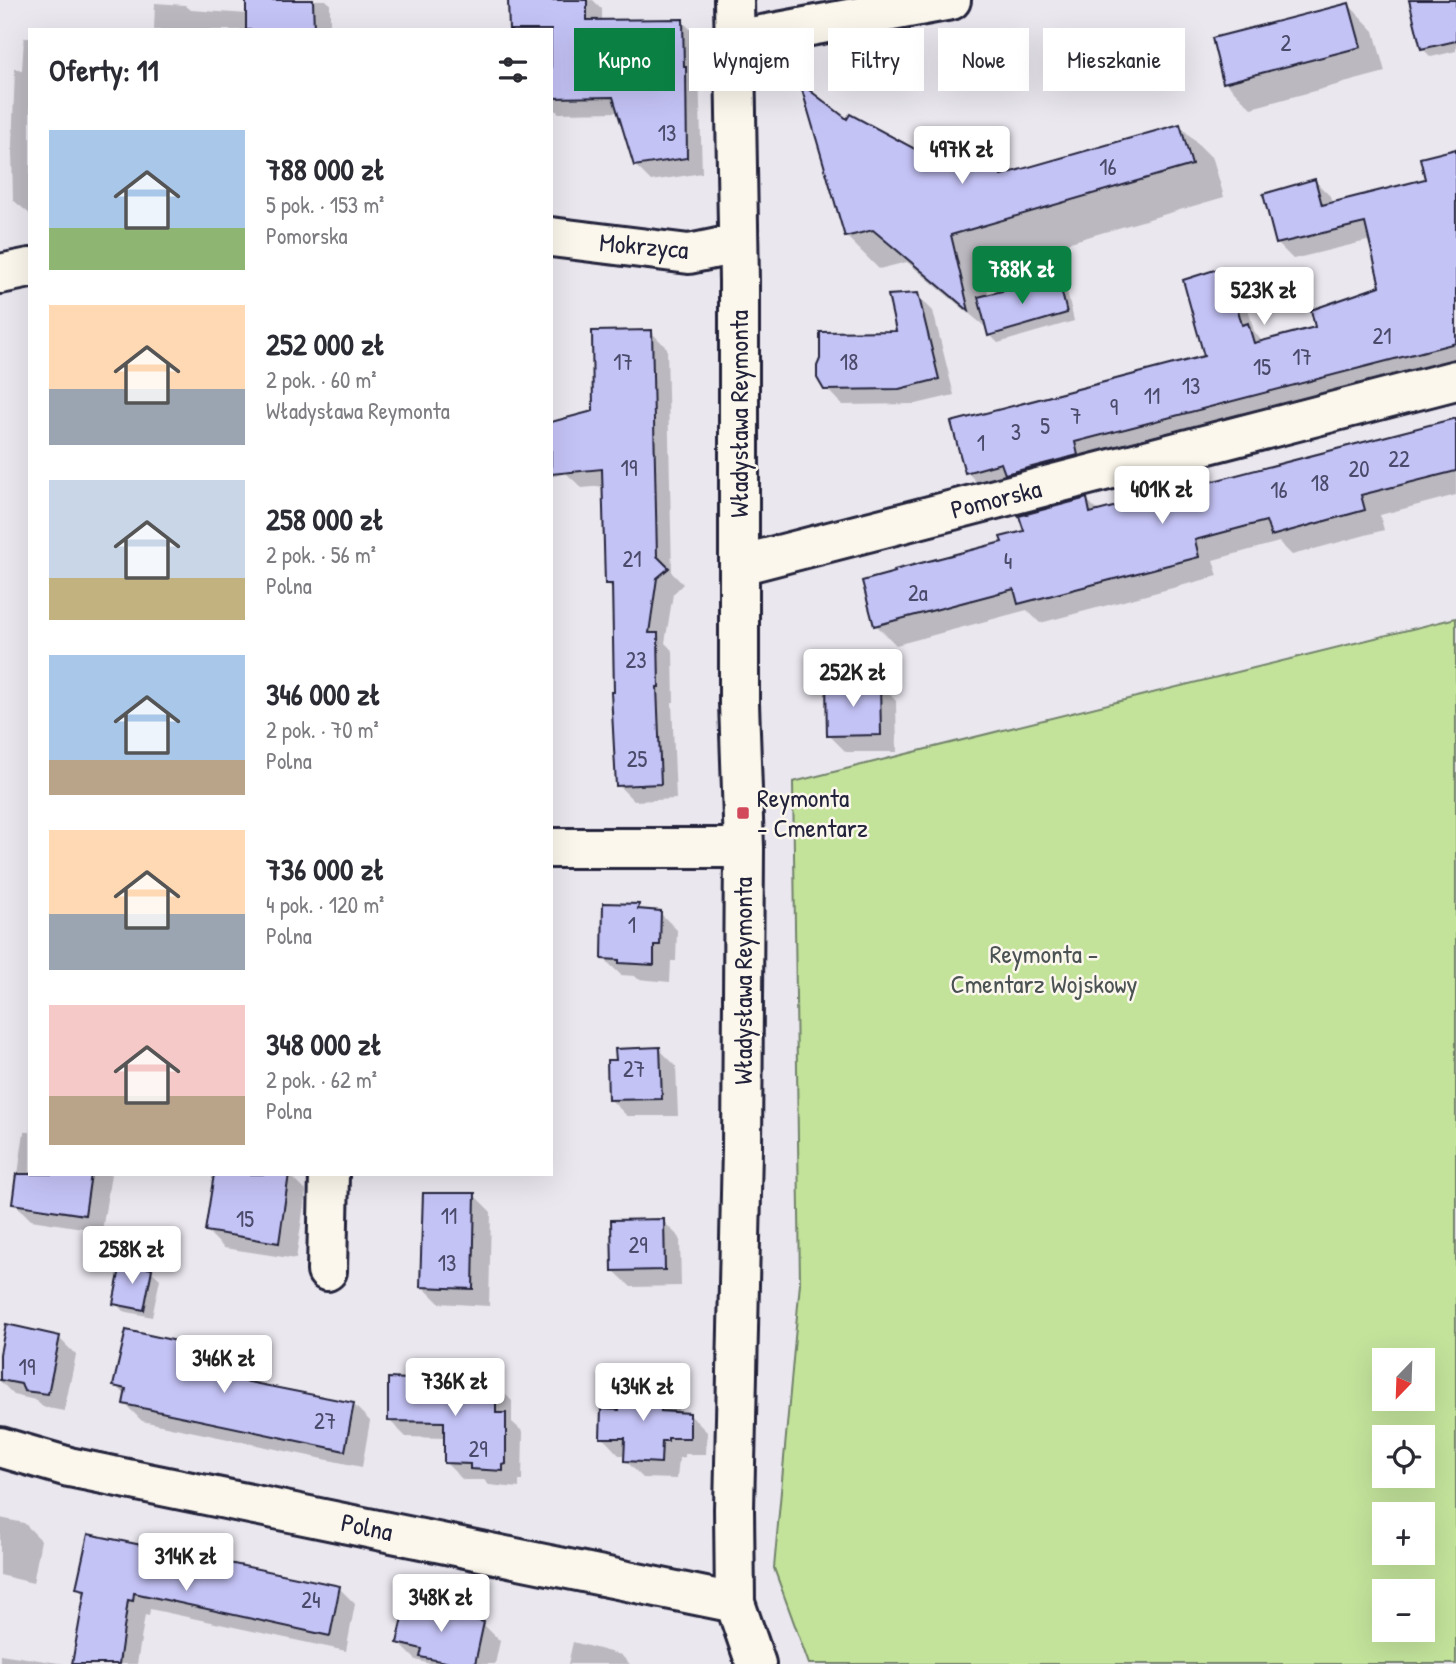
<!DOCTYPE html>
<html lang="pl">
<head>
<meta charset="utf-8">
<style>
  body { margin:0; font-family:"Patrick Hand",sans-serif; background:#f2f2f3; color:#2b2b33; height:100vh; display:flex; flex-direction:column; font-size:26px; white-space:nowrap }
  * { box-sizing:border-box; margin:0 }
  p { font-size:23px; color:#7c7c81 }
  .icon { flex:none; width:38px; height:38px; fill:none; stroke:currentColor; stroke-width:2; stroke-linecap:round; stroke-linejoin:round }
  .map { position:relative; flex:1; overflow:hidden }
  .details { position:absolute; left:28px; top:28px; width:525px; height:1148px; display:flex; flex-direction:column; background:#fff; border-radius:0px; box-shadow:0 7px 28px #0002 }
  .details>* { flex:none }
  .banner { position:absolute; left:574px; top:28px; width:665px; height:63px; display:flex; gap:14px }
  .needle { width:46px; rotate:203deg }
  .buttons { position:absolute; left:1372px; top:1348px; display:grid; gap:14px }
  .buttons a { display:grid; place-items:center; width:63px; height:63px; border-radius:0px; background:#fff; box-shadow:0 7px 28px #0002; font-size:35px }
  .price { position:absolute; translate:-50% -60px; padding:0 16px; border-radius:7px; background:#fff; color:#222; font-size:23px; line-height:46px; filter:drop-shadow(0 2px 4px #0008) }
  .price::after { content:''; position:absolute; left:50%; top:42px; width:21px; height:16px; margin-left:-10px; background:inherit; clip-path:polygon(0 0,100% 0,50% 100%) }
  .price.current { background:#0b8043; color:#fff }
  ul { padding:0; list-style:none }
  li { display:flex; align-items:center; gap:21px; height:175px; padding:0 21px }
  li span { display:grid; place-items:center; flex:none; width:196px; height:140px; border-radius:0px; color:#555 }
  li>.icon { margin-inline-start:auto }
  span .icon { width:84px; height:84px; fill:#fffc; stroke-width:1 }
  li b { font-size:30px }
  h2 { display:flex; justify-content:space-between; align-items:center; height:84px; padding:0 21px; font-size:30px }
  .tag { padding:0 24px; border-radius:0px; background:#fff; box-shadow:0 7px 28px #0002; font-size:24px; line-height:63px }
  .tag.current { background:#0b8043; color:#fff }
  .map>svg:first-child { display:block }
  .green { fill:#c3e39b; stroke:#72826b; stroke-width:2; fill-rule:evenodd }
  .shadow { fill:#0003 }
  .building { fill:#c4c3f6; stroke:#22223b; stroke-width:2 }
  .lines { fill:none; stroke-linecap:round; stroke-linejoin:round }
  .minor-casing { stroke:#22223b; stroke-width:44 }
  .minor { stroke:#fbf7ec; stroke-width:38 }
  .poi-dot { fill:#d1495b; stroke:#fbf7ec; stroke-width:2.5 }
  .labels { text-anchor:middle; stroke-width:5; stroke-linejoin:round; paint-order:stroke }
  .number-label { font-size:23px; fill:#4a4a6a }
  .street-label { font-size:26px; fill:#22223b; stroke:#fbf7ec }
  .poi-label { font-size:26px; fill:#22223b; stroke:#fbf7ec; text-anchor:start }
  .park-label { font-size:26px; fill:#4a5253; stroke:#fbf7ec }
</style>
</head>
<body>
<div class="map">
<svg width="1456" height="1664" viewBox="0 0 1456 1664">
  <rect width="100%" height="100%" fill="#eae7ef"/>
  <filter id="ink" filterUnits="userSpaceOnUse"><feTurbulence type="fractalNoise" baseFrequency=".0143" numOctaves="2"/><feDisplacementMap in="SourceGraphic" scale="14" xChannelSelector="R" yChannelSelector="G"/><feConvolveMatrix kernelMatrix="1 2 1 2 8 2 1 2 1" color-interpolation-filters="sRGB"/></filter>
  <g filter="url(#ink)">
    <path class="green" d="M1456,618V1664H809L774,1568L800,1283L793,782ZM1384,1360H1423V1398H1384ZM1384,1437H1423V1475H1384ZM1384,1514H1423V1552H1384ZM1384,1591H1423V1629H1384Z"/>
    <path class="shadow" d="M248,0H326L330,4V30H154L155,3L185,5L191,10L248,14Z
      M510,0H593L602,9V22L682,21L698,37L702,173L651,181L635,165L619,112L559,113L551,106V30Z
      M1411,0H1456V51L1431,57L1422,48Z
      M1349,5L1374,31L1385,72L1251,108L1225,82Z
      M24,38H30V214L13,200L12,148L15,69L22,70Z
      M847,122L952,171L995,158L1011,174L1180,126L1213,159L1224,197L982,268L989,296L1058,279L1066,287L1074,321L998,343L990,335L989,330L907,262L879,269L846,236Z
      M1456,153V362L982,488L967,472L1206,357L1223,269L1243,289L1254,331L1263,343L1317,328L1382,287L1371,240L1293,259L1278,244L1315,181L1330,196L1332,204L1427,180Z
      M917,295L933,311L954,395L916,404L842,405L826,388L899,332Z
      M651,332L667,348L672,573L683,584L673,594L665,643L673,651L674,702H672L676,799L634,801L618,785L614,590L607,583L604,486L582,488L566,473L551,477V459L595,413Z
      M1456,420V495L1380,515L1384,530L1292,555L1279,542L1213,560L1218,576L1040,623L1027,610L896,645L876,625L1004,544L1087,500L1100,513Z
      M879,683L896,701L897,752H846L829,735Z
      M638,906L644,912L660,913L677,930L676,961H671L670,982L638,979L635,976L621,975L603,958Z
      M659,1049L676,1066L678,1116H627L610,1099L617,1061Z
      M24,1132H30V1174H111L102,1231L31,1220L14,1203Z
      M215,1174H289L306,1191L296,1259L224,1248L207,1231Z
      M474,1195L491,1212L489,1306L439,1303L422,1286Z
      M663,1221L680,1238L681,1286L631,1287L613,1270Z
      M151,1271L160,1279L152,1317L123,1311L115,1303Z
      M59,1338L76,1355L64,1411L43,1407L35,1400L14,1395L0,1381V1362Z
      M208,1349L225,1366L222,1378L353,1404L370,1421L362,1467L142,1421L125,1404L127,1396L115,1385Z
      M495,1384L512,1401V1422L523,1432L522,1481H519V1488L489,1485L484,1480H463L446,1463V1438L406,1437L389,1420Z
      M661,1387L678,1404V1414L690,1415L707,1432L706,1454H685V1457L679,1458L677,1479L643,1478L626,1461V1455H619L602,1437L621,1412Z
      M0,1518L24,1523L41,1540L33,1583L0,1575Z
      M78,1587L339,1588L355,1604L346,1651L150,1609L149,1616L145,1615L137,1664H74L86,1595Z
      M462,1618L483,1624L500,1641L495,1664H430L416,1660L399,1643Z
      M573,1642L621,1655L630,1664H568Z
      M0,1654L65,1664H0Z"/>
    <path class="building" d="M246,0H313L314,30H246Z
      M508,0H587V20L683,19L684,67H686L687,158L634,166L613,97L551,98V30H509Z
      M1409,0H1456V41L1421,49Z
      M1349,3L1361,47L1223,83L1212,38Z
      M800,83L847,119L850,114L952,169L996,156L1001,175L1180,124L1192,165L951,235L969,311L873,230L845,237Z
      M1456,149V343L1075,442L1078,455L1005,474L1001,463L965,473L951,422L1204,356L1183,280L1224,267L1225,273L1228,272L1242,325L1248,323L1254,343L1315,327L1311,310L1380,286L1365,223L1276,244L1263,194L1315,179L1322,205L1425,179L1420,158Z
      M1058,277L1067,313L988,336L978,297Z
      M918,293L939,379L899,389L824,390L817,378V366L820,359V332L896,331L888,295Z
      M652,330L657,556L669,568L657,578L649,633H658L659,687H657L661,784L616,786L611,692H614L612,584H605L602,469L551,474V422L593,411L592,331Z
      M1456,418V471L1361,495L1365,510L1271,536L1266,521L1195,540L1199,557L1018,604L1014,589L874,626L862,581L895,572L894,570L1002,542L1000,537L1024,531L1019,516L1087,498L1090,513Z
      M826,682H880L881,735L827,736Z
      M603,903L639,904L638,909L661,911L660,945H654V965L619,963V960L602,959Z
      M660,1047L662,1099L608,1100L607,1060H616L615,1049Z
      M16,1174H91L85,1215L12,1204Z
      M214,1174H289L279,1243L205,1231Z
      M423,1193H475L473,1289L420,1287Z
      M664,1219L665,1270L612,1271L611,1220Z
      M121,1263L152,1269L144,1310L113,1304Z
      M6,1324L60,1336L48,1394L24,1391L21,1384L0,1380V1354Z
      M126,1330L209,1348L204,1370L219,1374V1376L354,1403L345,1451L123,1404L126,1389L113,1386Z
      M388,1378L496,1383V1413H506V1464L503,1465V1471L470,1469V1464L444,1463V1422L388,1421Z
      M619,1384L662,1385L661,1411L690,1413V1438H668V1441H662L661,1463L624,1461L625,1438H600L601,1409L619,1410Z
      M88,1534L340,1586L330,1636L134,1593L133,1601L128,1600L119,1664H72L85,1590L76,1588Z
      M407,1601L460,1614V1616L484,1622L475,1664H455L420,1657L422,1649L397,1643Z"/>
    <g class="lines">
      <g class="minor-casing">
        <path id="minor" d="M734,0L739,281V703L744,848L742,1149L734,1509L735,1603L756,1664
          M735,40L951,0
          M551,237L689,254L737,244
          M0,274L30,268
          M740,565L1456,380
          M551,848H744
          M327,1271L329,1174
          M0,1447L69,1467L735,1603"/>
      </g>
      <use href="#minor" class="minor"/>
    </g>
  </g>
  <rect class="poi-dot" x="736" y="806" width="14" height="14" rx="3.5"/>
  <g class="labels">
    <g class="number-label">
      <text x="1286" y="51">2</text>
      <text x="667" y="141">13</text>
      <text x="1108" y="175">16</text>
      <text x="1382" y="344">21</text>
      <text x="1302" y="365">17</text>
      <text x="623" y="370">17</text>
      <text x="849" y="370">18</text>
      <text x="1262" y="375">15</text>
      <text x="1191" y="394">13</text>
      <text x="1152" y="404">11</text>
      <text x="1114" y="415">9</text>
      <text x="1076" y="424">7</text>
      <text x="1045" y="434">5</text>
      <text x="1016" y="440">3</text>
      <text x="981" y="451">1</text>
      <text x="1399" y="467">22</text>
      <text x="629" y="476">19</text>
      <text x="1359" y="477">20</text>
      <text x="1320" y="491">18</text>
      <text x="1279" y="498">16</text>
      <text x="632" y="567">21</text>
      <text x="1008" y="569">4</text>
      <text x="918" y="601">2a</text>
      <text x="636" y="668">23</text>
      <text x="637" y="767">25</text>
      <text x="632" y="933">1</text>
      <text x="634" y="1077">27</text>
      <text x="449" y="1224">11</text>
      <text x="245" y="1227">15</text>
      <text x="638" y="1253">29</text>
      <text x="447" y="1271">13</text>
      <text x="27" y="1375">19</text>
      <text x="325" y="1429">27</text>
      <text x="478" y="1457">29</text>
      <text x="311" y="1608">24</text>
    </g>
    <g class="street-label">
      <text transform="translate(644 246) rotate(5)" y="9">Mokrzyca</text>
      <text transform="translate(739 414) rotate(-90)" y="9">Władysława Reymonta</text>
      <text transform="translate(996 499) rotate(-14)" y="9">Pomorska</text>
      <text transform="translate(743 981) rotate(-90)" y="9">Władysława Reymonta</text>
      <text transform="translate(367 1527) rotate(12)" y="9">Polna</text>
    </g>
    <g class="poi-label">
      <text x="757" y="807">Reymonta<tspan x="757" dy="30">- Cmentarz</tspan></text>
    </g>
    <g class="park-label">
      <text x="1044" y="963">Reymonta -<tspan x="1044" dy="30">Cmentarz Wojskowy</tspan></text>
    </g>
  </g>
</svg>
<div class="buttons">
<a><svg class="needle" viewBox="-14 -14 28 28"><path d="M0-13l5 13h-10z" fill="#e53935"/><path d="M0 13l5-13h-10z" fill="#7c7c81"/></svg></a>
<a><svg class="icon" aria-label="locate" viewBox="0 0 24 24"><circle cx="12" cy="12" r="6"/><path d="M12 2v4M12 18v4M2 12h4M18 12h4"/></svg></a>
<a>+</a>
<a>−</a>
</div>
<b class="price" style="left:962px;top:186px">497K zł</b>
<b class="price current" style="left:1022px;top:306px">788K zł</b>
<b class="price" style="left:1264px;top:327px">523K zł</b>
<b class="price" style="left:1162px;top:526px">401K zł</b>
<b class="price" style="left:853px;top:709px">252K zł</b>
<b class="price" style="left:132px;top:1286px">258K zł</b>
<b class="price" style="left:224px;top:1395px">346K zł</b>
<b class="price" style="left:455px;top:1418px">736K zł</b>
<b class="price" style="left:643px;top:1423px">434K zł</b>
<b class="price" style="left:186px;top:1593px">314K zł</b>
<b class="price" style="left:441px;top:1634px">348K zł</b>
<div class="banner">
<a class="tag current">Kupno</a>
<a class="tag">Wynajem</a>
<a class="tag">Filtry</a>
<a class="tag">Nowe</a>
<a class="tag">Mieszkanie</a>
</div>
<section class="details">
<h2>Oferty: 11<svg class="icon" aria-label="filters" viewBox="0 0 24 24"><path d="M4 7h16M4 17h16"/><circle cx="9" cy="7" r="2"/><circle cx="15" cy="17" r="2"/></svg></h2>
<ul>
<li><span style="background:linear-gradient(#a9c7e8 70%,#8fb573 0)"><svg class="icon" aria-label="home" viewBox="0 0 24 24"><path d="M3 11l9-7 9 7M6 9v11h12V9"/></svg></span><div><b>788 000 zł</b><p>5 pok. · 153 m²</p><p>Pomorska</p></div></li>
<li><span style="background:linear-gradient(#ffd9b3 60%,#9aa5b1 0)"><svg class="icon" aria-label="home" viewBox="0 0 24 24"><path d="M3 11l9-7 9 7M6 9v11h12V9"/></svg></span><div><b>252 000 zł</b><p>2 pok. · 60 m²</p><p>Władysława Reymonta</p></div></li>
<li><span style="background:linear-gradient(#c9d6e8 70%,#c2b280 0)"><svg class="icon" aria-label="home" viewBox="0 0 24 24"><path d="M3 11l9-7 9 7M6 9v11h12V9"/></svg></span><div><b>258 000 zł</b><p>2 pok. · 56 m²</p><p>Polna</p></div></li>
<li><span style="background:linear-gradient(#a9c7e8 75%,#b9a48a 0)"><svg class="icon" aria-label="home" viewBox="0 0 24 24"><path d="M3 11l9-7 9 7M6 9v11h12V9"/></svg></span><div><b>346 000 zł</b><p>2 pok. · 70 m²</p><p>Polna</p></div></li>
<li><span style="background:linear-gradient(#ffd9b3 60%,#9aa5b1 0)"><svg class="icon" aria-label="home" viewBox="0 0 24 24"><path d="M3 11l9-7 9 7M6 9v11h12V9"/></svg></span><div><b>736 000 zł</b><p>4 pok. · 120 m²</p><p>Polna</p></div></li>
<li><span style="background:linear-gradient(#f6c9c9 65%,#b9a48a 0)"><svg class="icon" aria-label="home" viewBox="0 0 24 24"><path d="M3 11l9-7 9 7M6 9v11h12V9"/></svg></span><div><b>348 000 zł</b><p>2 pok. · 62 m²</p><p>Polna</p></div></li>
</ul>
</section>
</div>
</body>
</html>
